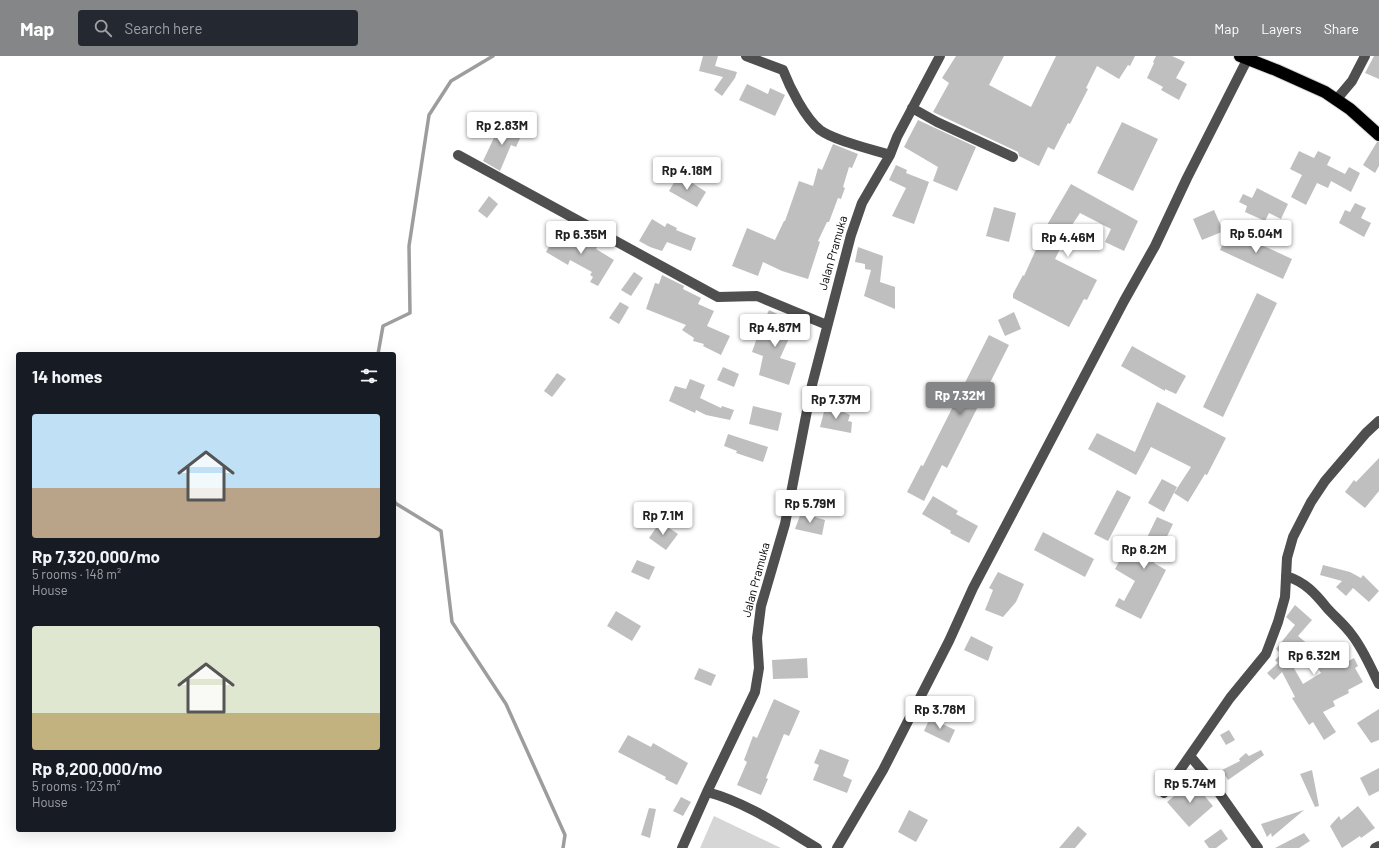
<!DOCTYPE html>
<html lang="en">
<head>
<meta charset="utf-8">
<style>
  body { margin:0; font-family:Barlow,sans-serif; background:#242831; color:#f1f3f6; height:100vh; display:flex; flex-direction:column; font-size:15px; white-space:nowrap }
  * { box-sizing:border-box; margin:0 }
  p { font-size:13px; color:#9ea1a6 }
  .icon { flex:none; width:22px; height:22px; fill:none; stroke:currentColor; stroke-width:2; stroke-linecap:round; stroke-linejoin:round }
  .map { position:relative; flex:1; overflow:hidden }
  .details { position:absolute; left:16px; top:296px; width:380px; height:480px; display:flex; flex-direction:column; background:#171b24; border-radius:4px; box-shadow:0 4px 16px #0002 }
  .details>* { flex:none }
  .price { position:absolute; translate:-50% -34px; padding:0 9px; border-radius:4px; background:#fff; color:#222; font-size:13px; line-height:26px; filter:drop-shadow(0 1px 2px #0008) }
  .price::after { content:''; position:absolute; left:50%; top:24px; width:12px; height:9px; margin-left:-6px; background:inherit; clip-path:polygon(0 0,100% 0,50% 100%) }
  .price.current { background:#858687; color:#fff }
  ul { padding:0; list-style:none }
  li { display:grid; align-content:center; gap:8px; height:212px; padding:0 16px }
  li span { display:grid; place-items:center; height:124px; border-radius:4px; color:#555 }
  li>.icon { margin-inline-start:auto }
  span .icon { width:72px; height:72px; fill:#fffc; stroke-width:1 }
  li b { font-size:17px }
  h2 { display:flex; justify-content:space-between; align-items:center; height:48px; padding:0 16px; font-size:17px }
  header { display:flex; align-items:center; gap:24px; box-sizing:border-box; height:56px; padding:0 20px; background:#858687; color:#fff }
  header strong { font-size:19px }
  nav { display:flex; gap:22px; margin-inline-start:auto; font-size:14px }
  .search { width:280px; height:36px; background:#242831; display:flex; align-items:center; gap:10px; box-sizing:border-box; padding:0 14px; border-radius:4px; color:#9ea1a6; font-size:15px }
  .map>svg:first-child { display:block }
  .green { fill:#d6d6d6 }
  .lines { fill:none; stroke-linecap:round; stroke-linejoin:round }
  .stream { stroke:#9d9d9d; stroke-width:3.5 }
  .building { fill:#bfbfbf }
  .highway-casing { stroke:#dbdbdb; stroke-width:14 }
  .minor { stroke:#4f4f4f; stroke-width:10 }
  .highway { stroke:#000; stroke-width:12 }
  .labels { text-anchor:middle; stroke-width:3; stroke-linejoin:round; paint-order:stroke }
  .street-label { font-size:12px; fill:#000; stroke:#fff }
</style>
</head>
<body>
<header>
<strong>Map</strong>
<div class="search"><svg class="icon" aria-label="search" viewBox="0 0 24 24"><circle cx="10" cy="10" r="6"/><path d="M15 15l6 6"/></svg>Search here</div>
<nav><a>Map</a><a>Layers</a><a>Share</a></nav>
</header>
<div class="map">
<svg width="1379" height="792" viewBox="0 0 1379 792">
  <rect width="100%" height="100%" fill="#fff"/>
  <path class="green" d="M714,760L781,792H700Z"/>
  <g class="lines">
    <path class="stream" d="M378,298L383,270L410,257L409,190L429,59L451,25L493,0
      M394,442L395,447L441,475L452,566L506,648L565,779L563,792"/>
  </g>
  <path class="building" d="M703,0H718L715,10L737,16L735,22L722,40L714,34L723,21L699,15Z
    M956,0H1004L989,29L1031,51L1056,0H1135L1130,10L1128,9L1119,23L1097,10L1086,32L1088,33L1070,68L1068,67L1054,94L1048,91L1039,110L1019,100L1018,96L1016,95L933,56L949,27L942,22Z
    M1156,0H1172L1185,6L1176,22L1187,28L1179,44L1161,34L1163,31L1147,22L1154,7L1153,6Z
    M1374,0H1379V23L1365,17Z
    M747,28L768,38L770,32L785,39L775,60L739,44Z
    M918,64L976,91L957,135L933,125L938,111L904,91Z
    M1122,66L1158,83L1133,135L1097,117Z
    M501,67L522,78L516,91L511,89L500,115L483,105Z
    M1377,86H1379V110L1375,117L1363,109Z
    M833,88L858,98L852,112L849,111L843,131L845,132L841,143L838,142L829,166H827L818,185L820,186L808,223L782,215L763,206L758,220L732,210L747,172L775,184L784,165H785L799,125L813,130L818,112L822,114Z
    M1299,95L1314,102L1318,95L1331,101L1327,109L1345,118L1349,111L1360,117L1351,136L1331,125L1328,132L1317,127L1306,149L1291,141L1302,119L1290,113Z
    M896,109L907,114L906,117L929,126L914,168L892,160L906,132L889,124Z
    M679,118L706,136L697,151L669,135Z
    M1071,128L1138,165L1124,195L1105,186L1111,173L1080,157L1072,169L1055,203L1097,224L1087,244L1084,243L1069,271L1013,242V238L1023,219L1024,220L1047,169Z
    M1257,132L1288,148L1281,163L1269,157L1265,165L1245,156L1247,150L1239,146L1243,138L1252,142Z
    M489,140L498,148L487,162L478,155Z
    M1355,147L1366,152L1361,162L1371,167L1364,181L1339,167L1345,154L1350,156Z
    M994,151L1016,157L1009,186L986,180Z
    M1214,154L1221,170L1229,173L1202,184L1193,163Z
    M652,163L665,171L667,167L677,172L676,174L696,182L691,195L667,186L662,195L650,191L639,185Z
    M562,173L580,187L583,182L597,191L596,193L614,204L598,230L590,226L593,221L590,219L592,216L570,204L568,209L546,196L557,177L558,178Z
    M1229,174L1292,203L1283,223L1220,194Z
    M858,191L883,200L880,226L895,231V253L864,240L871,214L865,213V208L855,206Z
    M634,216L643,222L631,240L621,234Z
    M662,219L684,230L683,233L701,242L698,248L714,255L707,270L730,280L721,299L703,290L704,288L693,285L694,282L682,274L686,269L646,253L655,227L659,228Z
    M1257,237L1277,247L1223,361L1203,351Z
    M620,246L629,251L619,268L609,262Z
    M769,254L796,267L780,302L796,307L789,329L759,319L763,300L752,296L758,279Z
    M1014,256L1021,273L1005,280L998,264Z
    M989,279L1009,289L947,412L942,409L924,445L907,436L921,409L923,410Z
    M1132,290L1186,320L1176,338L1165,333V335L1121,310Z
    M723,311L739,318L734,331L717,324Z
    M557,317L566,323L552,341L544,335Z
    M690,323L705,329L700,342L721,352L722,350L734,354L730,364L706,359L696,354L695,357L669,345L675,330L686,333Z
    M1157,346L1226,382L1207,419L1205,418L1188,446L1174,437L1191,411L1151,391L1136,419L1088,393L1097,377L1135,396Z
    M753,350L782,357L778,375L749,368Z
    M825,352H836L850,359L848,365L852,366L851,377L820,371Z
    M728,378L768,391L763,406L736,397L737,395L724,390Z
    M1379,402V435L1365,452L1345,436L1354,424L1356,426Z
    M1162,423L1177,431L1164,456L1148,447Z
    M1117,434L1131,441L1108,485L1094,478Z
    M933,440L958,455L956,458L978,470L969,487L950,477L951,475L922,458Z
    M801,457L825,464L822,479L795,473Z
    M1157,461L1173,468L1154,507L1166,514L1141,563L1115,550L1119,542L1124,545L1135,525L1115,513L1126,493L1138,500Z
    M660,466L678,478L666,494L649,482Z
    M1043,476L1094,503L1085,521L1034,494Z
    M637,504L655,511L649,524L631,516Z
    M1323,509L1350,516L1361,522L1363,519L1379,535L1369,546L1353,532L1346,540L1336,531L1342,525L1320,519Z
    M998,516L1024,528L1016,546L1003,561L985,554L993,534L989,532Z
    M1295,549L1312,564L1298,580L1309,589L1291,607L1303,628L1321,617L1308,597L1320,589L1336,612L1354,602L1358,610L1355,612L1363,626L1348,634L1349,637L1333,645L1335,650L1323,656L1336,676L1324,684L1313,666L1309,669L1292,642L1295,641L1282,616L1274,624L1267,617L1278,607L1275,604L1281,598L1276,593L1295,569L1286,561Z
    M616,555L641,570L632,585L607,570Z
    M971,580L993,591L988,605L964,594Z
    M807,602L808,622L773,623L772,604Z
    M699,612L716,619L711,630L694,623Z
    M774,643L800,655L789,680L784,678L766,722L768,723L761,739L737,729L747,706L744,704L753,680L757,682Z
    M1379,653V684L1371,687L1357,667Z
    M930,662L955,674L949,687L924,675Z
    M1229,674L1235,684L1226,689L1220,679Z
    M628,679L651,691L653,687L688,707L677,729L665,723L666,721L618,696Z
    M820,693L849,704L843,720L852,724L847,737L813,724L819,709L814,707Z
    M1261,694L1264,699L1228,724L1222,714L1240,705L1239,703L1246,697L1249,700Z
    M1379,712V735L1369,740L1360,722Z
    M1312,714L1319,750L1315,751L1300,718Z
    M1192,725L1213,750L1189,771L1167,746Z
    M681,741L691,746L683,760L673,755Z
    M1358,750L1375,772L1361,782L1360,780L1342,792L1330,770L1339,760L1341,764Z
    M649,752L656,753L650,782L641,779Z
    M909,754L928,764L916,786L898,776Z
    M1304,754L1272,781L1271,777L1267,781L1261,768Z
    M1078,770L1087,778L1075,792H1059Z
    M1221,773L1228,783L1216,792H1209L1204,785Z
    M1304,777L1310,785L1299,792H1275Z"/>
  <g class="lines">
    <g class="highway-casing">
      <path id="highway" d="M1240,0L1276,14L1325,36L1350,53L1379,79"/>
    </g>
    <path class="minor" d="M746,0L783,14C790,32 805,62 820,74C835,85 871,93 890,99
      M1336,44L1352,25L1365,0
      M912,52L937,66L1013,101
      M458,99L718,241L757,240L827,269
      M1286,520C1305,526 1315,537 1327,552C1335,561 1345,569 1352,579C1363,593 1371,612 1379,628
      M1190,700L1208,721L1258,792
      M707,736L755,636L759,612L757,582L761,550L785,468L812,329L851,179L862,147L890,99L897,81L940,0
      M1164,737L1230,642L1266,598L1278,566L1285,541L1287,502L1293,481L1311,446L1325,425L1366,377L1379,365
      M682,792L707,736C746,746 782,771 817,792
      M837,792L883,714L949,585L973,532L1124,245L1155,190L1187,122L1249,0
      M1375,792L1379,790"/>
    <use href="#highway" class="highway"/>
  </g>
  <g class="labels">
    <g class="street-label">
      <text transform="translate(833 197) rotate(-74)" y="4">Jalan Pramuka</text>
      <text transform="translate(756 524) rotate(-75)" y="4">Jalan Pramuka</text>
    </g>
  </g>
</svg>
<b class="price" style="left:502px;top:90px">Rp 2.83M</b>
<b class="price" style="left:687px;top:135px">Rp 4.18M</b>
<b class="price" style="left:1256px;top:198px">Rp 5.04M</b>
<b class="price" style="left:581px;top:199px">Rp 6.35M</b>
<b class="price" style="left:1068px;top:202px">Rp 4.46M</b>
<b class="price" style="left:775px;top:292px">Rp 4.87M</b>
<b class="price current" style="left:960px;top:360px">Rp 7.32M</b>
<b class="price" style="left:836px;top:364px">Rp 7.37M</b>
<b class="price" style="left:810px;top:468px">Rp 5.79M</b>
<b class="price" style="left:663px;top:480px">Rp 7.1M</b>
<b class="price" style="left:1144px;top:514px">Rp 8.2M</b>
<b class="price" style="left:1314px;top:620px">Rp 6.32M</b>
<b class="price" style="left:940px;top:674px">Rp 3.78M</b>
<b class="price" style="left:1190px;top:748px">Rp 5.74M</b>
<section class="details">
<h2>14 homes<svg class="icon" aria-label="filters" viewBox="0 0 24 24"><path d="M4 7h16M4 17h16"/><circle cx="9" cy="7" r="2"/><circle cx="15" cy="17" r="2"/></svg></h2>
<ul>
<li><span style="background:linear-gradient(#bfe0f5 60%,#b9a48a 0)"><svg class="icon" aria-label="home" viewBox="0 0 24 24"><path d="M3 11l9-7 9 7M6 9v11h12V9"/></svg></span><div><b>Rp 7,320,000/mo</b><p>5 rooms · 148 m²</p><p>House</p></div></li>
<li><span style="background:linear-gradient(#dfe7d0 70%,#c2b280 0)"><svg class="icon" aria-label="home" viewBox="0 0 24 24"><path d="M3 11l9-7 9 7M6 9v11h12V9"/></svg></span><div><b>Rp 8,200,000/mo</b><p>5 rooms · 123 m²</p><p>House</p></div></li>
</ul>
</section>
</div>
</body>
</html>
